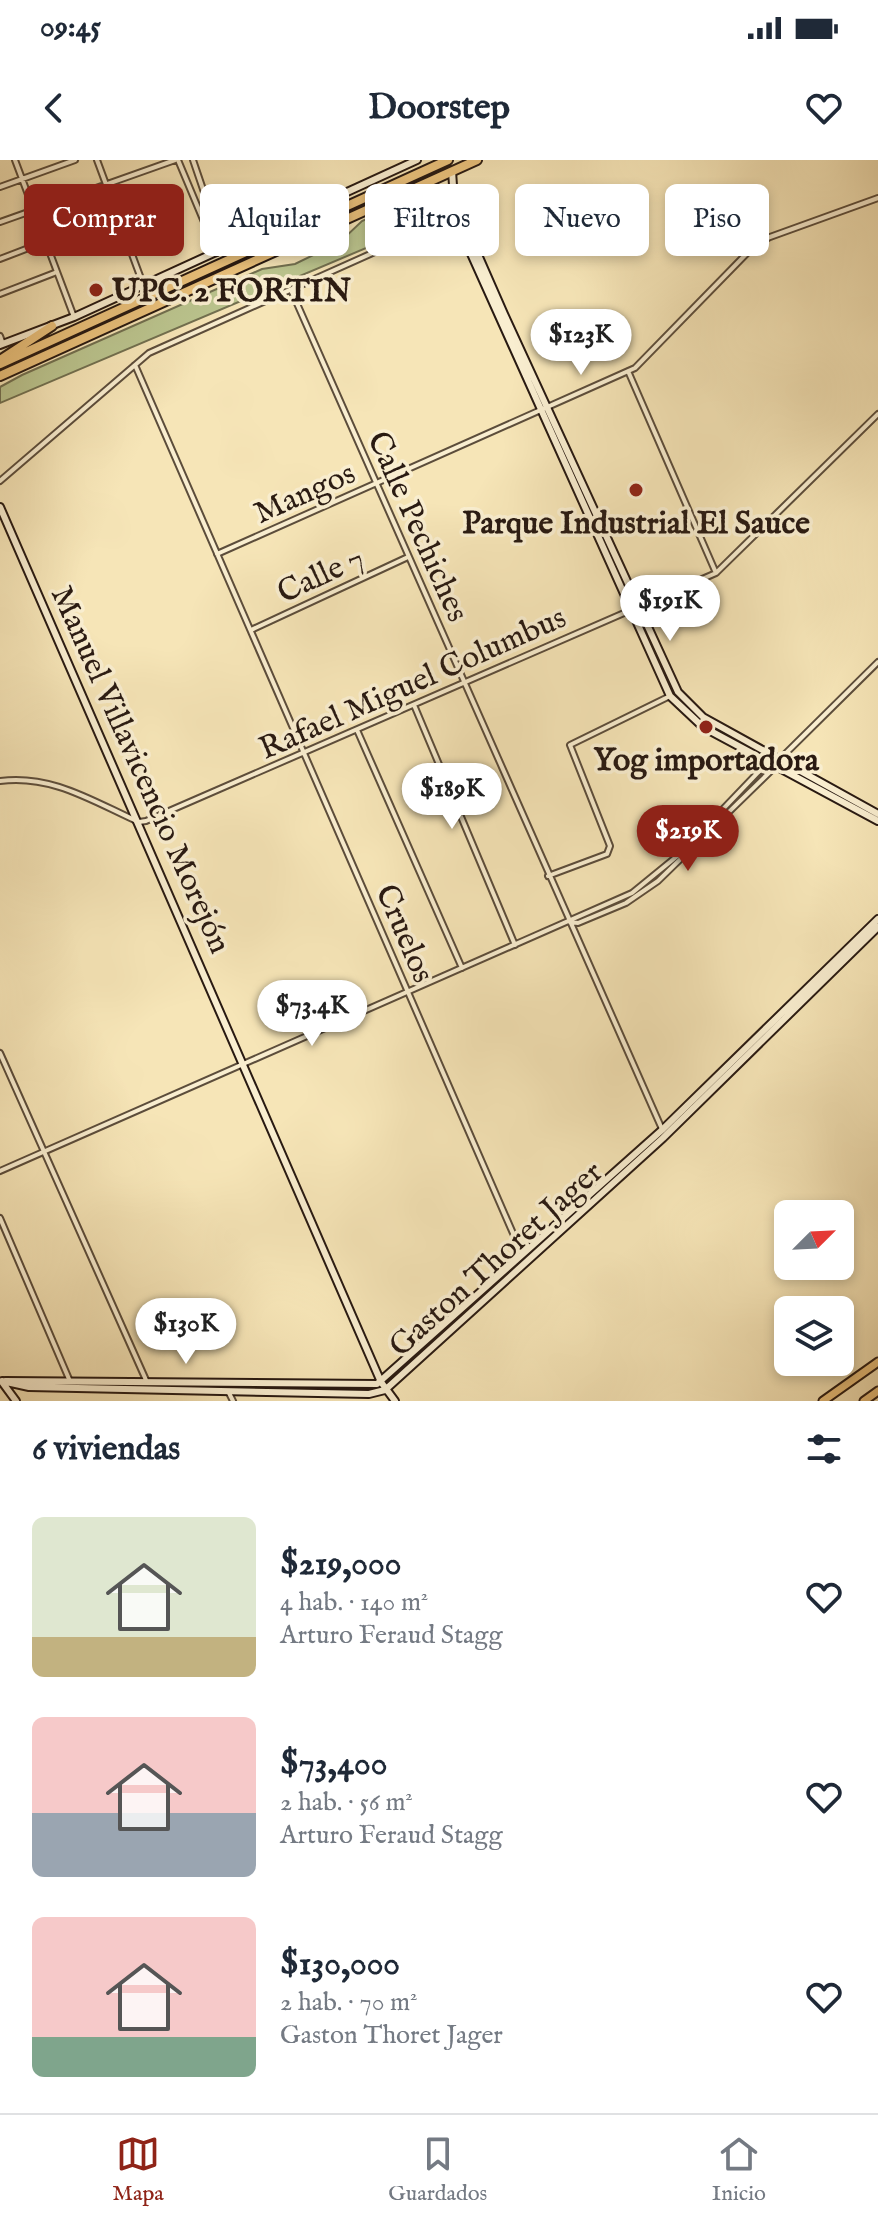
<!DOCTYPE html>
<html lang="es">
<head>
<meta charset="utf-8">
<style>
  body { margin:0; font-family:"IM FELL English",serif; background:#f6f6f7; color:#1f2937; height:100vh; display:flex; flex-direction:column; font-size:30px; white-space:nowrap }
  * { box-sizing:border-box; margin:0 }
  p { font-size:26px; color:#747a83 }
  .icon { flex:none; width:44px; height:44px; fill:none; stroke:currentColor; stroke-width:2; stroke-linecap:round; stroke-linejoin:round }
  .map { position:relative; height:1241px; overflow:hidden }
  .sheet { display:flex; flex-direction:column; background:#fff; flex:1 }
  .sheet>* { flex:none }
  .guide { position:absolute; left:24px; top:24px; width:830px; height:72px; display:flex; gap:16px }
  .needle { width:52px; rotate:66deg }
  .tools { position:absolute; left:774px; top:1040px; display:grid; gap:16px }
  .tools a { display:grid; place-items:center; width:80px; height:80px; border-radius:12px; background:#fff; box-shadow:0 4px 12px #0003; font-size:40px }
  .price { position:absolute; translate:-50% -68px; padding:0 18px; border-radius:28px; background:#fff; color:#222; font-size:26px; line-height:52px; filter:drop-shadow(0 2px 4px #0008) }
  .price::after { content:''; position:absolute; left:50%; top:48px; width:24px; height:18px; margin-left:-12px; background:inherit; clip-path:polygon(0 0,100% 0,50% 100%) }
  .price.selected { background:#8f2418; color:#fff }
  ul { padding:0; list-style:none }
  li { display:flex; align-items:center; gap:24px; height:200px; padding:0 32px }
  li span { display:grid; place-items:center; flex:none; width:224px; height:160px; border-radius:12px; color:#555 }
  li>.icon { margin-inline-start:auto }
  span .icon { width:96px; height:96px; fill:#fffc; stroke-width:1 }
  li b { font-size:34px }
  h2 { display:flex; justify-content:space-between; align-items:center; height:96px; padding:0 32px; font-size:34px }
  .pill { padding:0 28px; border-radius:12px; background:#fff; box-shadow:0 4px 12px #0003; font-size:28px; line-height:72px }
  .pill.selected { background:#8f2418; color:#fff }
  .status { display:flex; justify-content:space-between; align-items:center; height:56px; padding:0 40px; background:#fff; direction:ltr }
  .status svg { height:22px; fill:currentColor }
  header { display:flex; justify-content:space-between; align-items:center; height:104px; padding:0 32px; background:#fff; font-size:36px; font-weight:800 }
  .menu { display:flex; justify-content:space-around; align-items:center; height:112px; border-top:2px solid #e0e1e3; background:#fff; font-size:22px; color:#747a83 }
  .menu a { display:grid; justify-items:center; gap:4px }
  .menu .selected { color:#8f2418 }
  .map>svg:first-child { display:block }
  .green { fill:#bbc58f; stroke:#727050; stroke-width:2 }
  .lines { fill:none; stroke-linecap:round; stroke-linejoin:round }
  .street-casing { stroke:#5c4d3b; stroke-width:8 }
  .secondary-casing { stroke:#291a12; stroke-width:10 }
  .primary-casing { stroke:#291a12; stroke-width:11 }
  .highway-casing { stroke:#291a12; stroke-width:12 }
  .street { stroke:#f9eed0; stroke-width:4 }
  .secondary { stroke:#f9eed0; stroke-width:6 }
  .primary { stroke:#ebc27c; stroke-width:7 }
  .highway { stroke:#ebc27c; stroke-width:8 }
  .poi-dot { fill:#8f2418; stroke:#f9eed0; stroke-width:3 }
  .labels { text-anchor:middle; stroke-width:7; stroke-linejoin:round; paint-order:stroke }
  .poi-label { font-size:32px; font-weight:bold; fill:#291a12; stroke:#f9eed0 }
  .street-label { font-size:32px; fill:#291a12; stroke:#f9eed0 }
</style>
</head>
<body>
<div class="status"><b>09:45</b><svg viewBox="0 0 49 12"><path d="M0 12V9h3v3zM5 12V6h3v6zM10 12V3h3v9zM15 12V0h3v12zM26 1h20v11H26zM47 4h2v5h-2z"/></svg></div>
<header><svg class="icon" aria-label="back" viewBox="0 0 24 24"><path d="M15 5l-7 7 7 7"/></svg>Doorstep<svg class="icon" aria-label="heart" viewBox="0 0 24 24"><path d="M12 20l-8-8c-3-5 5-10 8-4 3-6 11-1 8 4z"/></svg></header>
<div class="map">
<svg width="878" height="1241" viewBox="0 0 878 1241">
  <rect width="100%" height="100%" fill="#f6e5b7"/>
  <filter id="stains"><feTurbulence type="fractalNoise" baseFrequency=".0025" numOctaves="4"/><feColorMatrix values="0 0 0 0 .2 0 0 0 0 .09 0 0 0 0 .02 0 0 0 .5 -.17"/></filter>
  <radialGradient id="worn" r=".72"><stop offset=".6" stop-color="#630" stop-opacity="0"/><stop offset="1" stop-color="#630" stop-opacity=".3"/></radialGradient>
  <path class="green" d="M425,33L438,37L445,49L444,55L0,243V227L22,215L262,109L295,104L340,82L362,61Z"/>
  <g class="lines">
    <g class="street-casing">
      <path id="street" d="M15,0L74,157
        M97,0L143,124
        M178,0L217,93
        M193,0L223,88
        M0,27L75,0
        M0,62L175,0
        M0,99L117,54
        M291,130L662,969
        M0,134L57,112
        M0,176L3,184
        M135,205L522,1094
        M628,211L716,413
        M0,321L149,193L453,57
        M217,394L635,208L755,85L770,77L878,38
        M251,470L408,397
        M414,545L515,785
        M357,570L462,808
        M780,599L878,502
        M0,621C52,614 94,642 139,662L146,661L716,413L878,254
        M548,716L607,694L610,686L570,585L670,536
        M570,762L578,763L626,743L658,721L776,606
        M0,893L146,1220
        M0,1011L632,733L681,693L768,602
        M0,1058L69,1219
        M228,1231L233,1241"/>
    </g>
    <g class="secondary-casing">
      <path id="secondary" d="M452,11L454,40L504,154L678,532L703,557L878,654
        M424,25L441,35L454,56L670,536L703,567L878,661
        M0,185L74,157L417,0
        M0,347L381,1222L395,1241
        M2,1221L29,1227L369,1234L385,1230L663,978L878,767
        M5,1221L377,1224L662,970L878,759
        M2,1222L16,1241"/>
    </g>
    <g class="primary-casing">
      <path id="primary" d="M823,1241L878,1202
        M864,1241L878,1231"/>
    </g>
    <g class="highway-casing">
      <path id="highway" d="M3,198L52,166
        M0,204L448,0
        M0,216L477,0"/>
    </g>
    <use href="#street" class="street"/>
    <use href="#secondary" class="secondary"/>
    <use href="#primary" class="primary"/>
    <use href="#highway" class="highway"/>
  </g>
  <g class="poi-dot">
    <circle cx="96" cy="130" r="8"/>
    <circle cx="636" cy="330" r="8"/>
    <circle cx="706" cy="567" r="8"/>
  </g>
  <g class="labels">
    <g class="poi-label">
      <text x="112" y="141" text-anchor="start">UPC. 2 FORTIN</text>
      <text x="636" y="373">Parque Industrial El Sauce</text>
      <text x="706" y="610">Yog importadora</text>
    </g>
    <g class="street-label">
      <text transform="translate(304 332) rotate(-24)" y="11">Mangos</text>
      <text transform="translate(419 366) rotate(66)" y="11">Calle Pechiches</text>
      <text transform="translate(320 414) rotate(-25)" y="11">Calle 7</text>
      <text transform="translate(412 522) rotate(-24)" y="11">Rafael Miguel Columbus</text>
      <text transform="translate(142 609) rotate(66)" y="11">Manuel Villavicencio Morejón</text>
      <text transform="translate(406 773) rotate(67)" y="11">Cruelos</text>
      <text transform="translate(495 1098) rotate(-42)" y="11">Gaston Thoret Jager</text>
    </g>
  </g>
  <rect width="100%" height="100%" filter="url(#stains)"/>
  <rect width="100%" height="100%" fill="url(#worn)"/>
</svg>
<div class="tools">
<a><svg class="needle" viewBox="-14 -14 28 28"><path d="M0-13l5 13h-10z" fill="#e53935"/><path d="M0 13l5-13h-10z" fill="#747a83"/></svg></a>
<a><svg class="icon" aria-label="layers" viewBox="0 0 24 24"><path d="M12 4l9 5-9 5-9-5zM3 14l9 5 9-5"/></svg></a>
</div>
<b class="price" style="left:581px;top:217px">$123K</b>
<b class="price" style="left:670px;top:483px">$191K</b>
<b class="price" style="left:452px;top:671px">$189K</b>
<b class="price selected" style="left:688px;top:713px">$219K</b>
<b class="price" style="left:312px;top:888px">$73.4K</b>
<b class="price" style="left:186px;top:1206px">$130K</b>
<div class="guide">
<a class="pill selected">Comprar</a>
<a class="pill">Alquilar</a>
<a class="pill">Filtros</a>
<a class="pill">Nuevo</a>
<a class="pill">Piso</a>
</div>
</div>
<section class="sheet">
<h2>6 viviendas<svg class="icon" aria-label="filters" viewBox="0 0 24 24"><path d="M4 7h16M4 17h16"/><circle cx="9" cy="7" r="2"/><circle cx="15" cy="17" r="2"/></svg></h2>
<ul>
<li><span style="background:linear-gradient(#dfe7d0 75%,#c2b280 0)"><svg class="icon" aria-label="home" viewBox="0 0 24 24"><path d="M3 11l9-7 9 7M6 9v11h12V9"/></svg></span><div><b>$219,000</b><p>4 hab. · 140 m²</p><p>Arturo Feraud Stagg</p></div><svg class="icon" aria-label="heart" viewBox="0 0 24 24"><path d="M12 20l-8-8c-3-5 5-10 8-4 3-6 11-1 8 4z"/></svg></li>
<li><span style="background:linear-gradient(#f6c9c9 60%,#9aa5b1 0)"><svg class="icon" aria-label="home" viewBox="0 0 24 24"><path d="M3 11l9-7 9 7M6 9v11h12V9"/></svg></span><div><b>$73,400</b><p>2 hab. · 56 m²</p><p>Arturo Feraud Stagg</p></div><svg class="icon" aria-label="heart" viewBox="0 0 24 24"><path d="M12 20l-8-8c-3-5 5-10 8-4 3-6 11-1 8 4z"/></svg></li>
<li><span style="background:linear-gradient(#f6c9c9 75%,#7fa58c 0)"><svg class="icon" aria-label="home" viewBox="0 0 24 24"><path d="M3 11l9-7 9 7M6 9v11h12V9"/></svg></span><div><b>$130,000</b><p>2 hab. · 70 m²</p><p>Gaston Thoret Jager</p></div><svg class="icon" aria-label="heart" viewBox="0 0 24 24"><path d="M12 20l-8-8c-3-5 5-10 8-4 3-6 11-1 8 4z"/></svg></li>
</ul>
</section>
<nav class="menu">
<a class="selected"><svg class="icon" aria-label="map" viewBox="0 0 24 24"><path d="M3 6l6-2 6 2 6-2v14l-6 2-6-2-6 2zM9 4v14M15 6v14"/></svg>Mapa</a>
<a><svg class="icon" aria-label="saved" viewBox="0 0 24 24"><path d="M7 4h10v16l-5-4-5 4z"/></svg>Guardados</a>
<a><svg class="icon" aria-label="home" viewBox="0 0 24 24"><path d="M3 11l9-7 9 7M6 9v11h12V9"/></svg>Inicio</a>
</nav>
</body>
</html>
